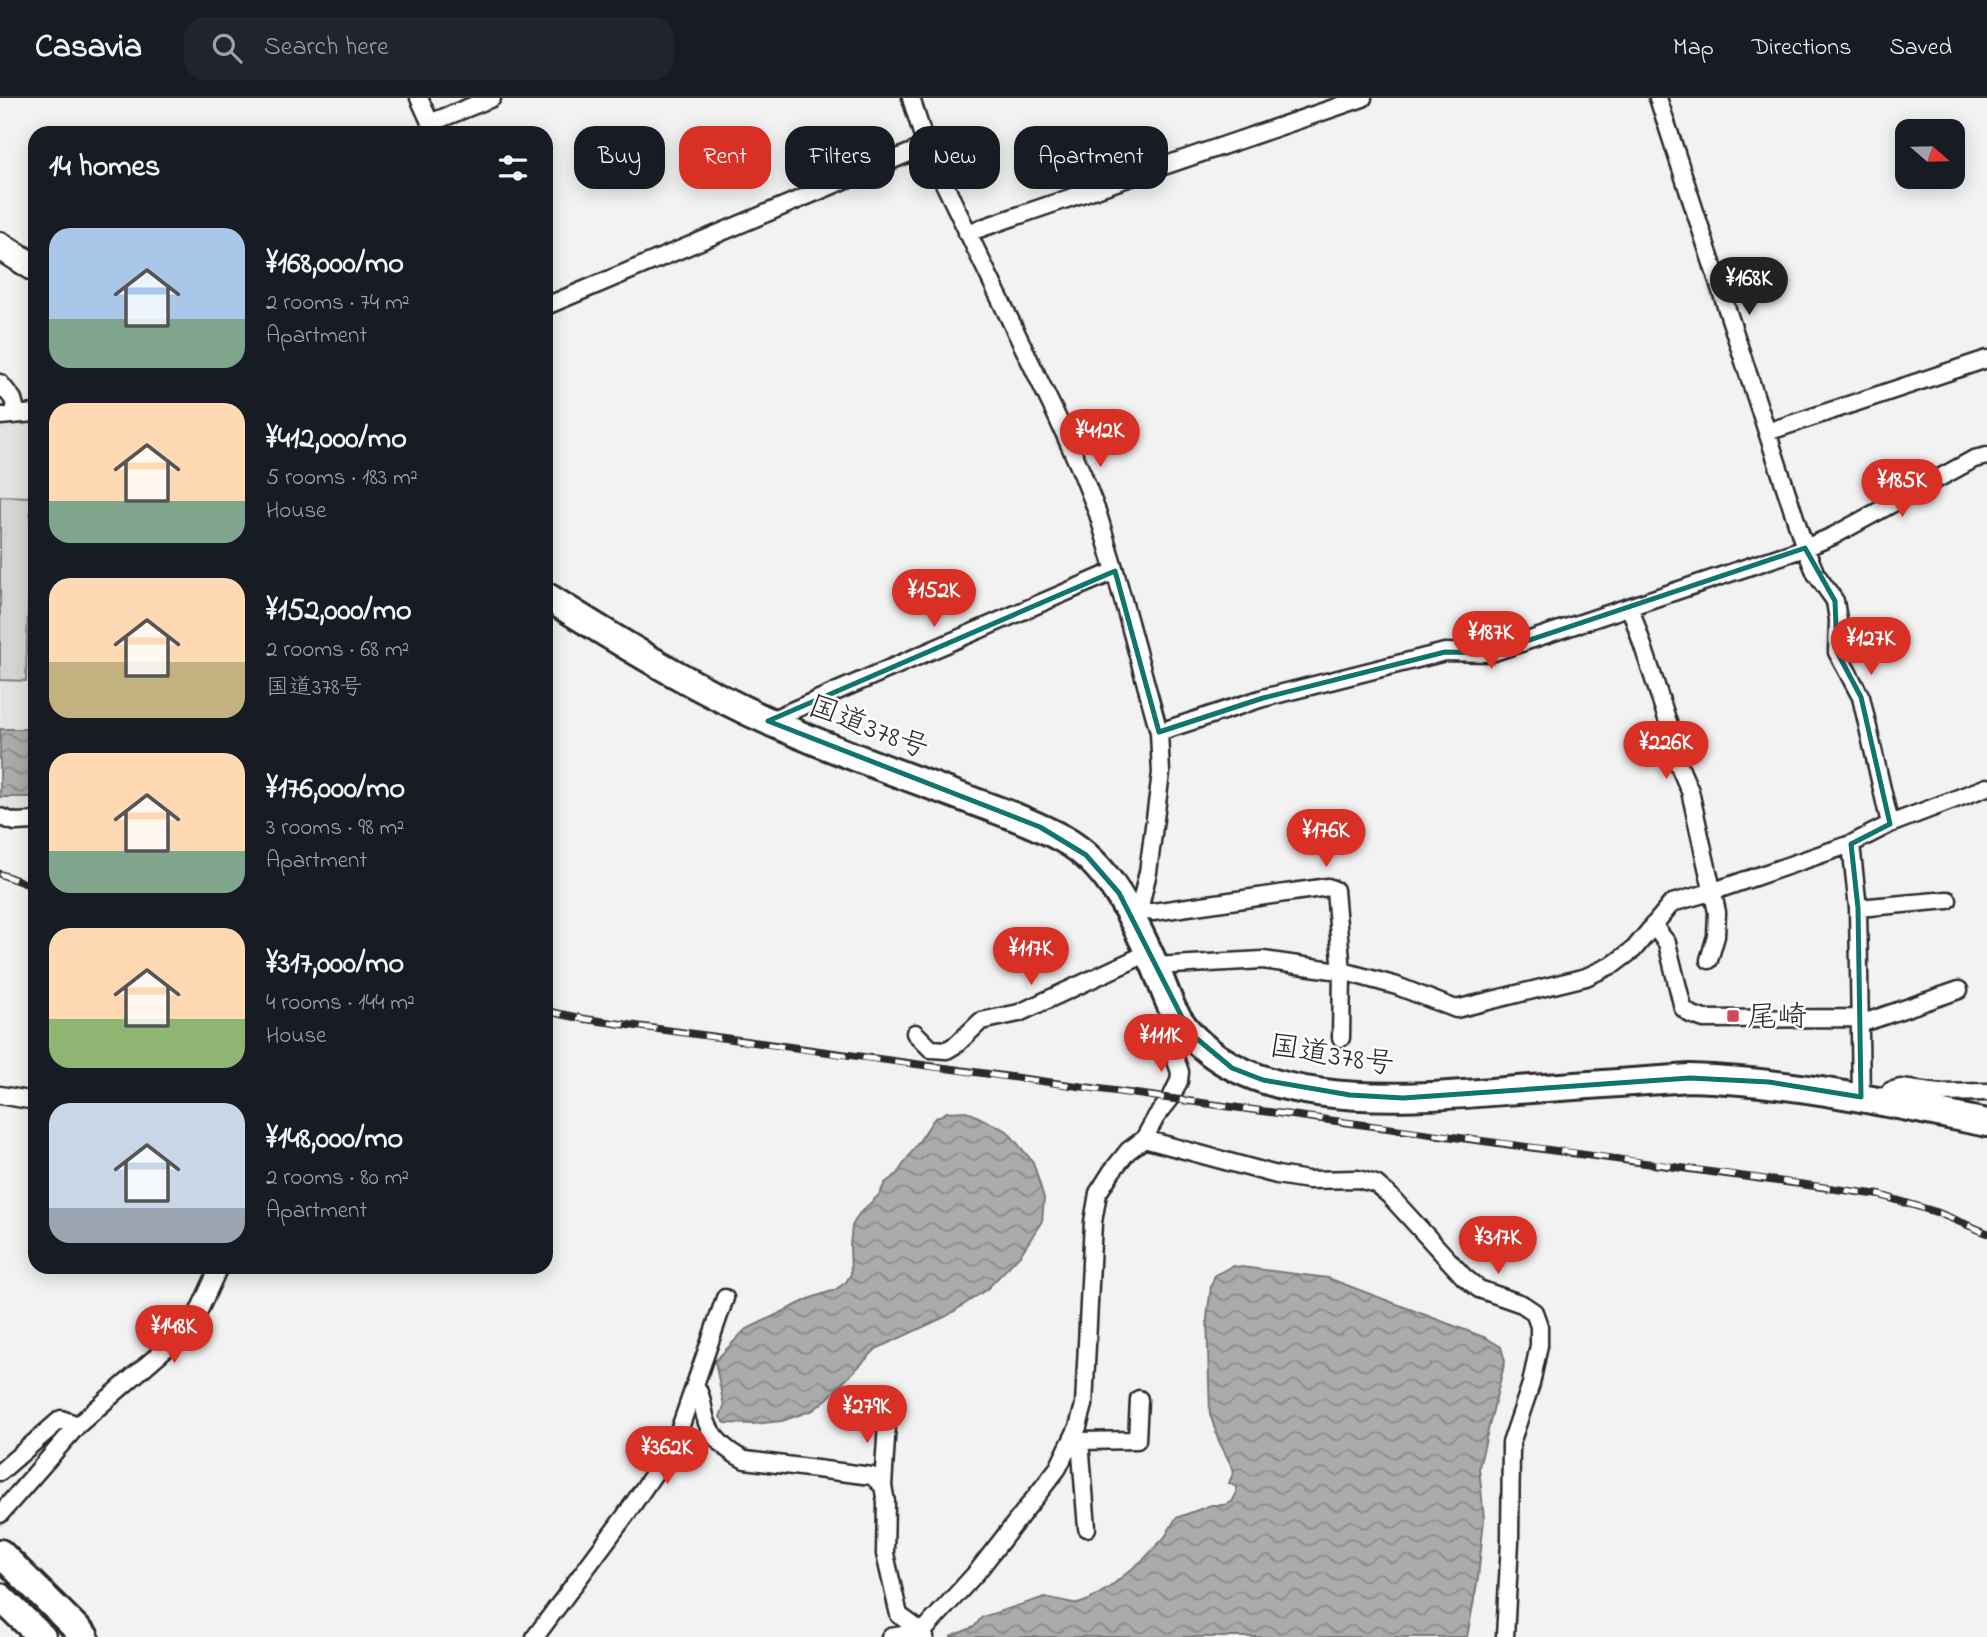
<!DOCTYPE html>
<html lang="en">
<head>
<meta charset="utf-8">
<style>
  body { margin:0; font-family:"Indie Flower","Klee One",sans-serif; background:#20242c; color:#f1f3f6; height:100vh; display:flex; flex-direction:column; font-size:26px; white-space:nowrap }
  * { box-sizing:border-box; margin:0 }
  p { font-size:23px; color:#9ea1a6 }
  .icon { flex:none; width:38px; height:38px; fill:none; stroke:currentColor; stroke-width:2; stroke-linecap:round; stroke-linejoin:round }
  .map { position:relative; flex:1; overflow:hidden }
  .details { position:absolute; left:28px; top:28px; width:525px; height:1148px; display:flex; flex-direction:column; background:#171b24; border-radius:21px; box-shadow:0 4px 18px #0003 }
  .details>* { flex:none }
  .guide { position:absolute; left:574px; top:28px; width:665px; height:63px; display:flex; gap:14px }
  .needle { width:46px; rotate:110deg }
  .buttons { position:absolute; left:1895px; top:21px; display:grid; gap:14px }
  .buttons a { display:grid; place-items:center; width:70px; height:70px; border-radius:14px; background:#171b24; box-shadow:0 4px 18px #0003; font-size:35px }
  .price { position:absolute; translate:-50% -60px; padding:0 16px; border-radius:24px; background:#d93025; color:#fff; font-size:23px; line-height:46px; filter:drop-shadow(0 2px 4px #0008) }
  .price::after { content:''; position:absolute; left:50%; top:42px; width:21px; height:16px; margin-left:-10px; background:inherit; clip-path:polygon(0 0,100% 0,50% 100%) }
  .price.current { background:#222; color:#fff }
  ul { padding:0; list-style:none }
  li { display:flex; align-items:center; gap:21px; height:175px; padding:0 21px }
  li span { display:grid; place-items:center; flex:none; width:196px; height:140px; border-radius:21px; color:#555 }
  li>.icon { margin-inline-start:auto }
  span .icon { width:84px; height:84px; fill:#fffc; stroke-width:1 }
  li b { font-size:30px }
  h2 { display:flex; justify-content:space-between; align-items:center; height:84px; padding:0 21px; font-size:30px }
  .tag { padding:0 24px; border-radius:21px; background:#171b24; box-shadow:0 4px 18px #0003; font-size:24px; line-height:63px }
  .tag.current { background:#d93025; color:#fff }
  header { display:flex; align-items:center; gap:42px; box-sizing:border-box; height:98px; padding:0 35px; background:#171b24; border-bottom:2px solid #363941 }
  header strong { font-size:33px }
  nav { display:flex; gap:38px; margin-inline-start:auto; font-size:24px }
  .search { width:490px; height:63px; background:#20242c; display:flex; align-items:center; gap:18px; box-sizing:border-box; padding:0 24px; border-radius:21px; color:#9ea1a6; font-size:26px }
  .map>svg:first-child { display:block }
  .built { fill:#e3e3e3 }
  .garden { fill:#d5d5d5; stroke:#808080; stroke-width:2 }
  .water { fill:url(#water-waves); stroke:#787878; stroke-width:2 }
  .lines { fill:none; stroke-linecap:round; stroke-linejoin:round }
  .minor-casing { stroke:#2b2b2b; stroke-width:21 }
  .trunk-casing { stroke:#2b2b2b; stroke-width:32 }
  .minor { stroke:#fff; stroke-width:16 }
  .trunk { stroke:#fff; stroke-width:26 }
  .rail-casing { stroke:#2b2b2b; stroke-width:8 }
  .rail { stroke:#fff; stroke-width:5; stroke-dasharray:16; stroke-linecap:butt }
  .marked { fill:none; stroke:#0f766e; stroke-width:5; stroke-linejoin:round }
  .poi-dot { fill:#d1495b; stroke:#fff; stroke-width:2.5 }
  .labels { text-anchor:middle; stroke-width:5; stroke-linejoin:round; paint-order:stroke }
  .street-label { font-size:30px; fill:#2b2b2b; stroke:#fff }
  .poi-label { font-size:30px; fill:#2b2b2b; stroke:#fff; text-anchor:start }
</style>
</head>
<body>
<header>
<strong>Casavia</strong>
<div class="search"><svg class="icon" aria-label="search" viewBox="0 0 24 24"><circle cx="10" cy="10" r="6"/><path d="M15 15l6 6"/></svg>Search here</div>
<nav><a>Map</a><a>Directions</a><a>Saved</a></nav>
</header>
<div class="map">
<svg width="1987" height="1539" viewBox="0 0 1987 1539">
  <defs>
    <pattern id="water-waves" width="16" height="10" patternUnits="userSpaceOnUse" patternTransform="scale(1.75)"><rect width="16" height="10" fill="#ababab"/><path d="M0 5q4-4 8 0t8 0" fill="none" stroke="#8b8b8b"/></pattern>
  </defs>
  <rect width="100%" height="100%" fill="#f2f2f2"/>
  <filter id="ink" filterUnits="userSpaceOnUse"><feTurbulence type="fractalNoise" baseFrequency=".0143" numOctaves="2"/><feDisplacementMap in="SourceGraphic" scale="14" xChannelSelector="R" yChannelSelector="G"/><feConvolveMatrix kernelMatrix="1 2 1 2 8 2 1 2 1" color-interpolation-filters="sRGB"/></filter>
  <g filter="url(#ink)">
    <path class="built" d="M35,323V712L30,716L19,717L0,711V326Z"/>
    <path class="garden" d="M0,398L31,399L26,583L0,582Z"/>
    <path class="water" d="M0,631H34L33,699H0Z
      M966,1013L1007,1033L1033,1064L1044,1100L1042,1123L1021,1156L987,1191L947,1218L876,1251L827,1301L813,1312L782,1323L753,1326L725,1325L720,1319L724,1308L715,1263L745,1232L811,1200L835,1192L846,1184L851,1176L850,1148L852,1128L859,1116L879,1097L885,1085L897,1076L934,1021L947,1014Z
      M1233,1168L1328,1180L1486,1240L1501,1249L1505,1263L1479,1369L1484,1421L1478,1480L1467,1539H950L974,1529L982,1519L1045,1499L1078,1506L1089,1502L1110,1489L1145,1460L1165,1439L1176,1420L1211,1407H1224L1232,1404L1236,1396V1389L1229,1385L1234,1373L1219,1343L1210,1316L1207,1220L1211,1188L1215,1177Z"/>
    <g class="lines">
      <g class="minor-casing">
        <path id="minor" d="M419,0L434,33
          M911,0L926,48L1057,319L1082,375L1098,416L1115,473L1159,634L1161,675L1148,774L1136,825
          M1658,0L1805,450L1816,476L1835,503L1838,522L1837,554L1861,599L1890,726
          M430,25L492,0
          M967,135L1363,0
          M546,208L926,48
          M0,285L13,301L17,316
          M0,318L35,315
          M1767,334L1987,261
          M1630,509L1674,642L1676,661L1690,693L1717,814L1716,838L1709,862
          M768,623L1115,473
          M1159,634L1263,600L1445,554L1491,555L1805,450L1833,438L1974,361L1987,358
          M0,719L15,724L35,723
          M1851,746L1858,810L1861,999
          M1858,810L1948,802
          M1139,811L1153,814L1328,789L1335,792L1342,874L1341,940
          M1653,827L1667,845L1683,910L1690,916L1704,921L1860,920
          M1155,868L1263,862L1346,874L1397,888L1456,911L1586,879L1614,866L1634,851L1672,805L1711,794L1851,746L1890,726L1987,689
          M1860,926L1959,892
          M915,935L931,951L947,952L957,946L981,923L1019,915L1148,855
          M0,997L35,1003
          M1883,1004L1890,993L1901,990L1939,995L1987,994
          M1144,1041L1277,1077L1308,1082L1358,1081L1376,1086L1390,1098L1464,1179L1479,1191L1522,1206L1534,1214L1539,1228V1247L1531,1286L1511,1345L1510,1443L1505,1539
          M695,1287C702,1297 702,1306 705,1318C709,1338 728,1354 745,1362L872,1378L883,1388L886,1404L885,1456L899,1517L922,1534L925,1539
          M1073,1341L1080,1343L1137,1342L1139,1301
          M1080,1343L1087,1430
          M0,1374L61,1321L78,1327
          M883,1388L888,1309
          M0,1416L78,1327L181,1237L198,1215L219,1169
          M535,1539L625,1418L668,1355L680,1330L725,1200
          M890,1539L922,1534
          M918,1539L977,1474L1058,1370L1078,1329L1084,1307L1093,1124L1098,1095L1112,1073L1128,1053L1144,1041L1156,1019L1171,1000L1179,983L1180,974L1174,957L1173,934V912"/>
      </g>
      <g class="trunk-casing">
        <path id="trunk" d="M0,148L35,170
          M546,498C624,547 705,597 791,633C846,657 902,677 959,698C994,711 1030,723 1063,741C1110,767 1134,822 1155,868C1161,882 1166,898 1173,912C1233,1020 1414,1000 1517,992C1575,988 1633,984 1690,980C1791,983 1889,1005 1987,1025
          M0,1455L85,1539
          M0,1499L42,1539"/>
      </g>
      <use href="#minor" class="minor"/>
      <use href="#trunk" class="trunk"/>
      <g class="rail-casing">
        <path id="rail" d="M0,776L35,789
          M546,913L585,921C1016,982 1448,1036 1880,1097L1936,1114L1987,1135"/>
      </g>
      <use href="#rail" class="rail"/>
    </g>
  </g>
  <path class="marked" d="M1805,450L1835,503L1837,554L1861,599L1890,726L1851,746L1858,810L1861,999L1769,984L1690,980L1403,1000L1350,997L1263,982L1232,970L1190,935L1119,795L1086,757L1040,729L768,623L1115,473L1159,634L1263,600L1445,554L1491,555Z"/>
  <rect class="poi-dot" x="1726" y="911" width="14" height="14" rx="3.5"/>
  <g class="labels">
    <g class="street-label">
      <text transform="translate(869 628) rotate(21)" y="10">国道378号</text>
      <text transform="translate(1332 956) rotate(9)" y="10">国道378号</text>
    </g>
    <g class="poi-label">
      <text x="1747" y="928">尾崎</text>
    </g>
  </g>
</svg>
<div class="buttons">
<a><svg class="needle" viewBox="-14 -14 28 28"><path d="M0-13l5 13h-10z" fill="#e53935"/><path d="M0 13l5-13h-10z" fill="#9ea1a6"/></svg></a>
</div>
<b class="price current" style="left:1749px;top:219px">¥168K</b>
<b class="price" style="left:1100px;top:371px">¥412K</b>
<b class="price" style="left:1902px;top:421px">¥185K</b>
<b class="price" style="left:934px;top:531px">¥152K</b>
<b class="price" style="left:1491px;top:573px">¥187K</b>
<b class="price" style="left:1871px;top:579px">¥127K</b>
<b class="price" style="left:1666px;top:683px">¥226K</b>
<b class="price" style="left:1326px;top:771px">¥176K</b>
<b class="price" style="left:1031px;top:889px">¥117K</b>
<b class="price" style="left:1161px;top:976px">¥111K</b>
<b class="price" style="left:1498px;top:1178px">¥317K</b>
<b class="price" style="left:174px;top:1267px">¥148K</b>
<b class="price" style="left:867px;top:1347px">¥279K</b>
<b class="price" style="left:667px;top:1388px">¥362K</b>
<div class="guide">
<a class="tag">Buy</a>
<a class="tag current">Rent</a>
<a class="tag">Filters</a>
<a class="tag">New</a>
<a class="tag">Apartment</a>
</div>
<section class="details">
<h2>14 homes<svg class="icon" aria-label="filters" viewBox="0 0 24 24"><path d="M4 7h16M4 17h16"/><circle cx="9" cy="7" r="2"/><circle cx="15" cy="17" r="2"/></svg></h2>
<ul>
<li><span style="background:linear-gradient(#a9c7e8 65%,#7fa58c 0)"><svg class="icon" aria-label="home" viewBox="0 0 24 24"><path d="M3 11l9-7 9 7M6 9v11h12V9"/></svg></span><div><b>¥168,000/mo</b><p>2 rooms · 74 m²</p><p>Apartment</p></div></li>
<li><span style="background:linear-gradient(#ffd9b3 70%,#7fa58c 0)"><svg class="icon" aria-label="home" viewBox="0 0 24 24"><path d="M3 11l9-7 9 7M6 9v11h12V9"/></svg></span><div><b>¥412,000/mo</b><p>5 rooms · 183 m²</p><p>House</p></div></li>
<li><span style="background:linear-gradient(#ffd9b3 60%,#c2b280 0)"><svg class="icon" aria-label="home" viewBox="0 0 24 24"><path d="M3 11l9-7 9 7M6 9v11h12V9"/></svg></span><div><b>¥152,000/mo</b><p>2 rooms · 68 m²</p><p>国道378号</p></div></li>
<li><span style="background:linear-gradient(#ffd9b3 70%,#7fa58c 0)"><svg class="icon" aria-label="home" viewBox="0 0 24 24"><path d="M3 11l9-7 9 7M6 9v11h12V9"/></svg></span><div><b>¥176,000/mo</b><p>3 rooms · 98 m²</p><p>Apartment</p></div></li>
<li><span style="background:linear-gradient(#ffd9b3 65%,#8fb573 0)"><svg class="icon" aria-label="home" viewBox="0 0 24 24"><path d="M3 11l9-7 9 7M6 9v11h12V9"/></svg></span><div><b>¥317,000/mo</b><p>4 rooms · 144 m²</p><p>House</p></div></li>
<li><span style="background:linear-gradient(#c9d6e8 75%,#9aa5b1 0)"><svg class="icon" aria-label="home" viewBox="0 0 24 24"><path d="M3 11l9-7 9 7M6 9v11h12V9"/></svg></span><div><b>¥148,000/mo</b><p>2 rooms · 80 m²</p><p>Apartment</p></div></li>
</ul>
</section>
</div>
</body>
</html>
